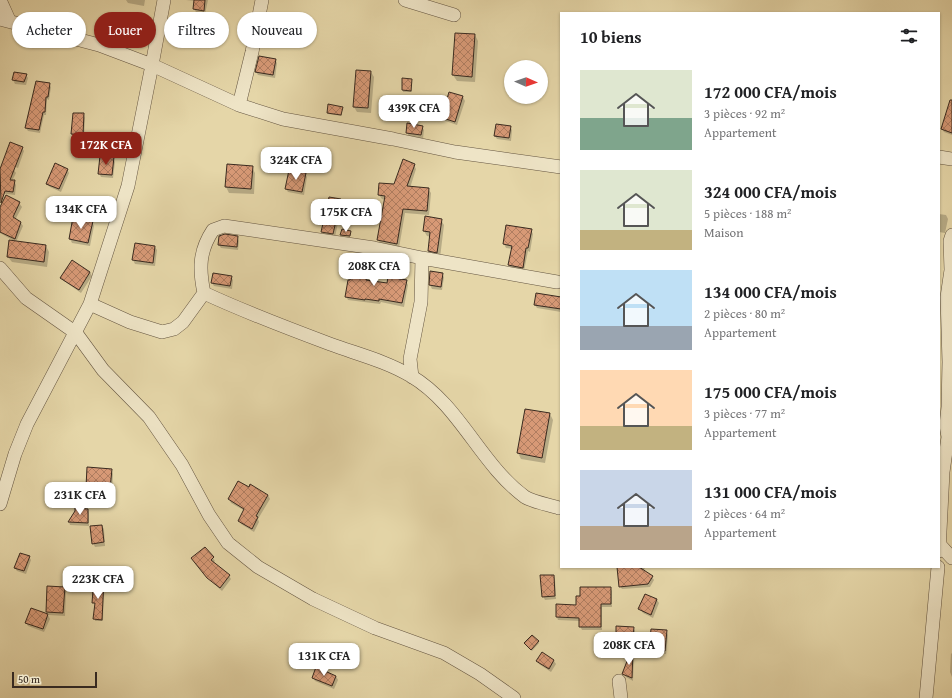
<!DOCTYPE html>
<html lang="fr">
<head>
<meta charset="utf-8">
<style>
  body { margin:0; font-family:"Gentium Book Plus",serif; background:#f2f2f2; color:#202124; height:100vh; display:flex; flex-direction:column; font-size:15px; white-space:nowrap }
  * { box-sizing:border-box; margin:0 }
  p { font-size:13px; color:#757577 }
  .icon { flex:none; width:22px; height:22px; fill:none; stroke:currentColor; stroke-width:2; stroke-linecap:round; stroke-linejoin:round }
  .map { position:relative; flex:1; overflow:hidden }
  .sheet { position:absolute; left:560px; top:12px; width:380px; height:556px; display:flex; flex-direction:column; background:#fff; border-radius:0px; box-shadow:0 1px 3px #0004 }
  .sheet>* { flex:none }
  .guide { position:absolute; left:12px; top:12px; width:380px; height:36px; display:flex; gap:8px }
  .needle { width:26px; rotate:92deg }
  .tools { position:absolute; left:504px; top:60px; display:grid; gap:8px }
  .tools a { display:grid; place-items:center; width:44px; height:44px; border-radius:50%; background:#fff; box-shadow:0 1px 3px #0004; font-size:20px }
  .scale { position:absolute; left:12px; bottom:10px; width:85px; box-sizing:border-box; padding-left:4px; border:2px solid #392a1f; border-top:0; font-size:11px; line-height:14px; white-space:nowrap; color:#392a1f; -webkit-text-stroke:3px #eee4c6; paint-order:stroke }
  .price { position:absolute; translate:-50% -34px; padding:0 9px; border-radius:8px; background:#fff; color:#222; font-size:13px; line-height:26px; filter:drop-shadow(0 1px 2px #0008) }
  .price::after { content:''; position:absolute; left:50%; top:24px; width:12px; height:9px; margin-left:-6px; background:inherit; clip-path:polygon(0 0,100% 0,50% 100%) }
  .price.on { background:#8f2418; color:#fff }
  ul { padding:0; list-style:none }
  li { display:flex; align-items:center; gap:12px; height:100px; padding:0 20px }
  li span { display:grid; place-items:center; flex:none; width:112px; height:80px; border-radius:0px; color:#555 }
  li>.icon { margin-inline-start:auto }
  span .icon { width:48px; height:48px; fill:#fffc; stroke-width:1 }
  li b { font-size:17px }
  h2 { display:flex; justify-content:space-between; align-items:center; height:48px; padding:0 20px; font-size:17px }
  .pill { padding:0 14px; border-radius:18px; background:#fff; box-shadow:0 1px 3px #0004; font-size:14px; line-height:36px }
  .pill.on { background:#8f2418; color:#fff }
  .map>svg:first-child { display:block }
  .shadow { fill:#0003 }
  .building { fill:url(#building-cross-hatch); stroke:#392a1f }
  .lines { fill:none; stroke-linecap:round; stroke-linejoin:round }
  .minor-casing { stroke:#645541; stroke-width:14 }
  .minor { stroke:#eee4c6; stroke-width:13 }
</style>
</head>
<body>
<div class="map">
<svg width="952" height="698" viewBox="0 0 952 698">
  <defs>
    <pattern id="building-cross-hatch" width="8" height="8" patternUnits="userSpaceOnUse"><rect width="8" height="8" fill="#d79976"/><path d="M0 0l8 8M0 8l8-8" fill="none" stroke="#af7d60"/></pattern>
  </defs>
  <rect width="100%" height="100%" fill="#e5d6a8"/>
  <filter id="stains"><feTurbulence type="fractalNoise" baseFrequency=".005" numOctaves="4"/><feColorMatrix values="0 0 0 0 .2 0 0 0 0 .09 0 0 0 0 .02 0 0 0 .5 -.17"/></filter>
  <radialGradient id="worn" r=".72"><stop offset=".6" stop-color="#630" stop-opacity="0"/><stop offset="1" stop-color="#630" stop-opacity=".3"/></radialGradient>
  <path class="shadow" d="M126,0H145L144,6L128,3Z
    M186,0H208L205,14L196,12L194,9L195,1Z
    M475,35L478,41L475,82L457,81L453,75Z
    M275,60L277,63L275,78L258,75L256,72Z
    M371,72L374,77L371,113L357,112L354,107Z
    M14,73L26,75L28,78L26,85L15,84L13,80Z
    M403,79L411,80L412,92H403Z
    M49,84L51,87L49,100L47,99L46,115H44L40,133L28,131L26,128Z
    M450,93L463,97L465,101L457,125L440,119L438,116L446,103Z
    M342,107V116L328,114V112Z
    M952,110V135L944,132L942,129Z
    M83,114L85,118L84,138H74L72,134Z
    M422,127L424,130L423,139L409,136L407,133Z
    M510,127L512,130L511,141L497,139L495,136Z
    M22,148L24,151L18,168L6,163Z
    M113,158L115,162L113,178L101,177L99,173Z
    M414,165L416,169L410,188L428,189L431,193L429,215L405,213L399,248L381,245L378,240L385,200L382,199L379,195L395,185Z
    M252,167L255,173L254,194L229,193L226,187Z
    M1,168L14,170L16,173L12,181H14L16,185L15,195L0,193Z
    M67,169L69,173L61,192L50,187L47,184Z
    M305,174L307,177L304,195L288,192L286,189Z
    M340,200L342,204L335,237L324,235L322,232Z
    M19,203L22,207L15,220L21,223L23,226L16,242L0,233V214Z
    M67,204L69,208L66,218L52,213L50,210Z
    M939,214L946,215L948,219L945,233L939,232Z
    M441,220L444,225L440,258L432,256L429,251L431,237L427,236L424,231Z
    M92,222L94,226L90,246L72,243L70,239Z
    M531,230L533,234L530,252L528,251L524,271L511,269L509,265L513,249L506,248L504,244Z
    M350,232V237L342,236L341,235Z
    M237,237L239,241L238,250L221,248L219,245Z
    M10,242L46,246L49,252L47,267L12,262L8,257Z
    M155,247L157,250L155,266L135,264L133,260Z
    M368,267L370,271L368,281L387,285L406,281L408,285L404,307L381,302L380,304L348,300L346,296L351,281Z
    M90,272L92,276L81,293L64,281L62,278Z
    M442,274L444,277L442,290L432,289L430,285Z
    M231,277L233,280L232,289L214,286L212,283Z
    M561,298V312L537,308L535,305Z
    M550,414L553,420L545,463L521,459L518,453Z
    M111,470L113,474L112,492L89,491L87,487Z
    M268,495L270,499L258,519L259,522L254,532L241,524L239,521L245,511L231,503L229,499Z
    M78,509L88,510L89,513V526L70,525L69,522Z
    M102,526L104,529L105,546L95,547L93,543Z
    M29,557L31,560L26,574L17,571L15,568Z
    M213,558L215,561L213,563L229,576L231,579L222,591L211,581L195,562Z
    M625,567H645L644,571L652,577L654,580L650,587L622,589L620,586Z
    M553,576L555,579L556,599L545,600L543,596Z
    M104,582L103,621H95L96,604L93,603L97,591Z
    M64,588L66,592L65,616L49,615L47,612Z
    M610,588L612,591V607H602V630H582L580,626V621L558,620L557,617Z
    M657,600L659,603L653,618L643,613L641,610Z
    M31,609L48,615L50,619L44,632L28,626L26,623Z
    M633,628L635,631V641L619,640L617,637Z
    M666,631L668,635L666,654L652,652L650,649Z
    M532,636L539,643L532,651L526,645Z
    M632,652L634,655L633,681L626,677L624,674Z
    M542,653L554,661L556,664L551,672L539,664L537,661Z
    M951,653L952,654V677L950,672Z
    M336,676L338,680L334,689L315,681L313,677Z"/>
  <path class="building" d="M194,0H205L204,11L193,9Z
    M455,33L475,34L472,77L452,75Z
    M259,56L276,59L273,75L255,72Z
    M356,70L371,71L368,108L353,107Z
    M14,72L27,74L24,82L12,80Z
    M402,78L412,79L411,91L402,90Z
    M36,81L50,83L48,97H46L45,112H43L39,130L25,128Z
    M449,92L463,96L455,122L437,116L442,100L446,102Z
    M950,100H952V133L941,129Z
    M328,104L343,107L341,115L327,113Z
    M73,113H84L83,135L71,134Z
    M407,123L423,126L421,135L406,133Z
    M496,124L511,126L509,138L494,136Z
    M10,142L23,147L10,180H15L13,192L5,191L1,203L0,169Z
    M100,156L114,157L112,175L98,174Z
    M403,159L415,164L407,186L429,188L427,211L403,209L397,244L377,240L385,196L378,195L379,183L394,184Z
    M55,163L68,169L59,189L46,184Z
    M227,164L253,166L251,189L225,187Z
    M289,170L306,173L302,192L285,189Z
    M6,195L20,202L13,217L21,222L15,239L0,232V207Z
    M329,197L341,199L333,234L321,232Z
    M52,198L68,203L64,215L48,210Z
    M425,216L442,219L437,253L428,251L430,232L423,231Z
    M73,217L93,221L88,243L69,239Z
    M506,225L532,229L528,248H526L523,268L508,265L512,246L503,244Z
    M342,229L351,231L350,236L340,235Z
    M225,234L238,236L237,247L218,245L219,236Z
    M9,240L46,245L44,262L7,257Z
    M135,243L155,246L153,263L132,260Z
    M72,260L90,272L79,290L60,278Z
    M353,263L369,266L366,280L387,283L388,277L407,280L402,303L379,299V301L365,299V300L345,297L348,280H350Z
    M430,271L443,273L441,287L429,285Z
    M213,273L232,276L230,286L211,283Z
    M536,293L561,297V309L534,305Z
    M525,409L550,413L542,458L517,453Z
    M87,467L112,469L110,489L86,487Z
    M238,481L249,487L250,484L268,495L256,516L258,517L252,529L238,521L244,509L228,499Z
    M75,508L88,509V523L68,522L75,511Z
    M102,525L104,542L92,544L90,526Z
    M205,547L214,557L211,560L230,575L220,588L207,578L191,558Z
    M20,553L30,556L24,571L14,568Z
    M617,567H639L653,576L648,584L619,587Z
    M540,575H554L555,596L542,597Z
    M97,579H104L102,620L93,619L95,603H92L93,590H96Z
    M47,586L65,587L63,613L46,612Z
    M580,587H611V604H601V627H579V618L556,617V604L576,605V596H580Z
    M645,594L657,599L651,615L638,609Z
    M31,608L48,614L43,629L25,623Z
    M616,626L634,627L633,638L616,637Z
    M651,629L667,630L665,651L649,649Z
    M532,635L539,641L531,650L524,643Z
    M631,651H633L632,678L622,674Z
    M542,652L554,660L549,669L536,661Z
    M316,667L336,676L332,686L312,678Z"/>
  <g class="lines">
    <g class="minor-casing">
      <path id="minor" d="M0,0L9,20
        M405,0L454,15
        M0,19L99,45L152,65L239,105L283,119L393,139L455,152L561,167
        M239,105L252,52L262,0
        M939,157L952,159
        M0,268L26,298L76,333L103,370L149,417L182,465L209,515L228,543L258,567L313,599L375,628L444,653L480,674L514,698
        M204,293C245,312 287,328 330,344C357,354 386,361 411,376C460,405 480,464 525,497C533,502 550,505 559,508
        M90,304L130,322L162,332L174,329L183,322L204,293C199,269 199,251 213,230L224,226L374,248L422,258L557,282
        M412,377L410,359L421,302L422,258
        M0,504L15,454L27,424L90,304L128,186L152,65L164,0
        M940,545L952,558
        M939,551L943,472L948,437L946,425L948,407L949,362L947,297L951,270L950,241L952,235
        M619,681L621,698
        M926,698L938,567"/>
    </g>
    <use href="#minor" class="minor"/>
  </g>
  <rect width="100%" height="100%" filter="url(#stains)"/>
  <rect width="100%" height="100%" fill="url(#worn)"/>
</svg>
<div class="tools">
<a><svg class="needle" viewBox="-14 -14 28 28"><path d="M0-13l5 13h-10z" fill="#e53935"/><path d="M0 13l5-13h-10z" fill="#757577"/></svg></a>
</div>
<div class="scale">50 m</div>
<b class="price" style="left:414px;top:129px">439K CFA</b>
<b class="price on" style="left:106px;top:166px">172K CFA</b>
<b class="price" style="left:296px;top:181px">324K CFA</b>
<b class="price" style="left:81px;top:230px">134K CFA</b>
<b class="price" style="left:346px;top:233px">175K CFA</b>
<b class="price" style="left:374px;top:287px">208K CFA</b>
<b class="price" style="left:80px;top:516px">231K CFA</b>
<b class="price" style="left:98px;top:600px">223K CFA</b>
<b class="price" style="left:629px;top:666px">208K CFA</b>
<b class="price" style="left:324px;top:677px">131K CFA</b>
<div class="guide">
<a class="pill">Acheter</a>
<a class="pill on">Louer</a>
<a class="pill">Filtres</a>
<a class="pill">Nouveau</a>
</div>
<section class="sheet">
<h2>10 biens<svg class="icon" aria-label="filters" viewBox="0 0 24 24"><path d="M4 7h16M4 17h16"/><circle cx="9" cy="7" r="2"/><circle cx="15" cy="17" r="2"/></svg></h2>
<ul>
<li><span style="background:linear-gradient(#dfe7d0 60%,#7fa58c 0)"><svg class="icon" aria-label="home" viewBox="0 0 24 24"><path d="M3 11l9-7 9 7M6 9v11h12V9"/></svg></span><div><b>172 000 CFA/mois</b><p>3 pièces · 92 m²</p><p>Appartement</p></div></li>
<li><span style="background:linear-gradient(#dfe7d0 75%,#c2b280 0)"><svg class="icon" aria-label="home" viewBox="0 0 24 24"><path d="M3 11l9-7 9 7M6 9v11h12V9"/></svg></span><div><b>324 000 CFA/mois</b><p>5 pièces · 188 m²</p><p>Maison</p></div></li>
<li><span style="background:linear-gradient(#bfe0f5 70%,#9aa5b1 0)"><svg class="icon" aria-label="home" viewBox="0 0 24 24"><path d="M3 11l9-7 9 7M6 9v11h12V9"/></svg></span><div><b>134 000 CFA/mois</b><p>2 pièces · 80 m²</p><p>Appartement</p></div></li>
<li><span style="background:linear-gradient(#ffd9b3 70%,#c2b280 0)"><svg class="icon" aria-label="home" viewBox="0 0 24 24"><path d="M3 11l9-7 9 7M6 9v11h12V9"/></svg></span><div><b>175 000 CFA/mois</b><p>3 pièces · 77 m²</p><p>Appartement</p></div></li>
<li><span style="background:linear-gradient(#c9d6e8 70%,#b9a48a 0)"><svg class="icon" aria-label="home" viewBox="0 0 24 24"><path d="M3 11l9-7 9 7M6 9v11h12V9"/></svg></span><div><b>131 000 CFA/mois</b><p>2 pièces · 64 m²</p><p>Appartement</p></div></li>
</ul>
</section>
</div>
</body>
</html>
